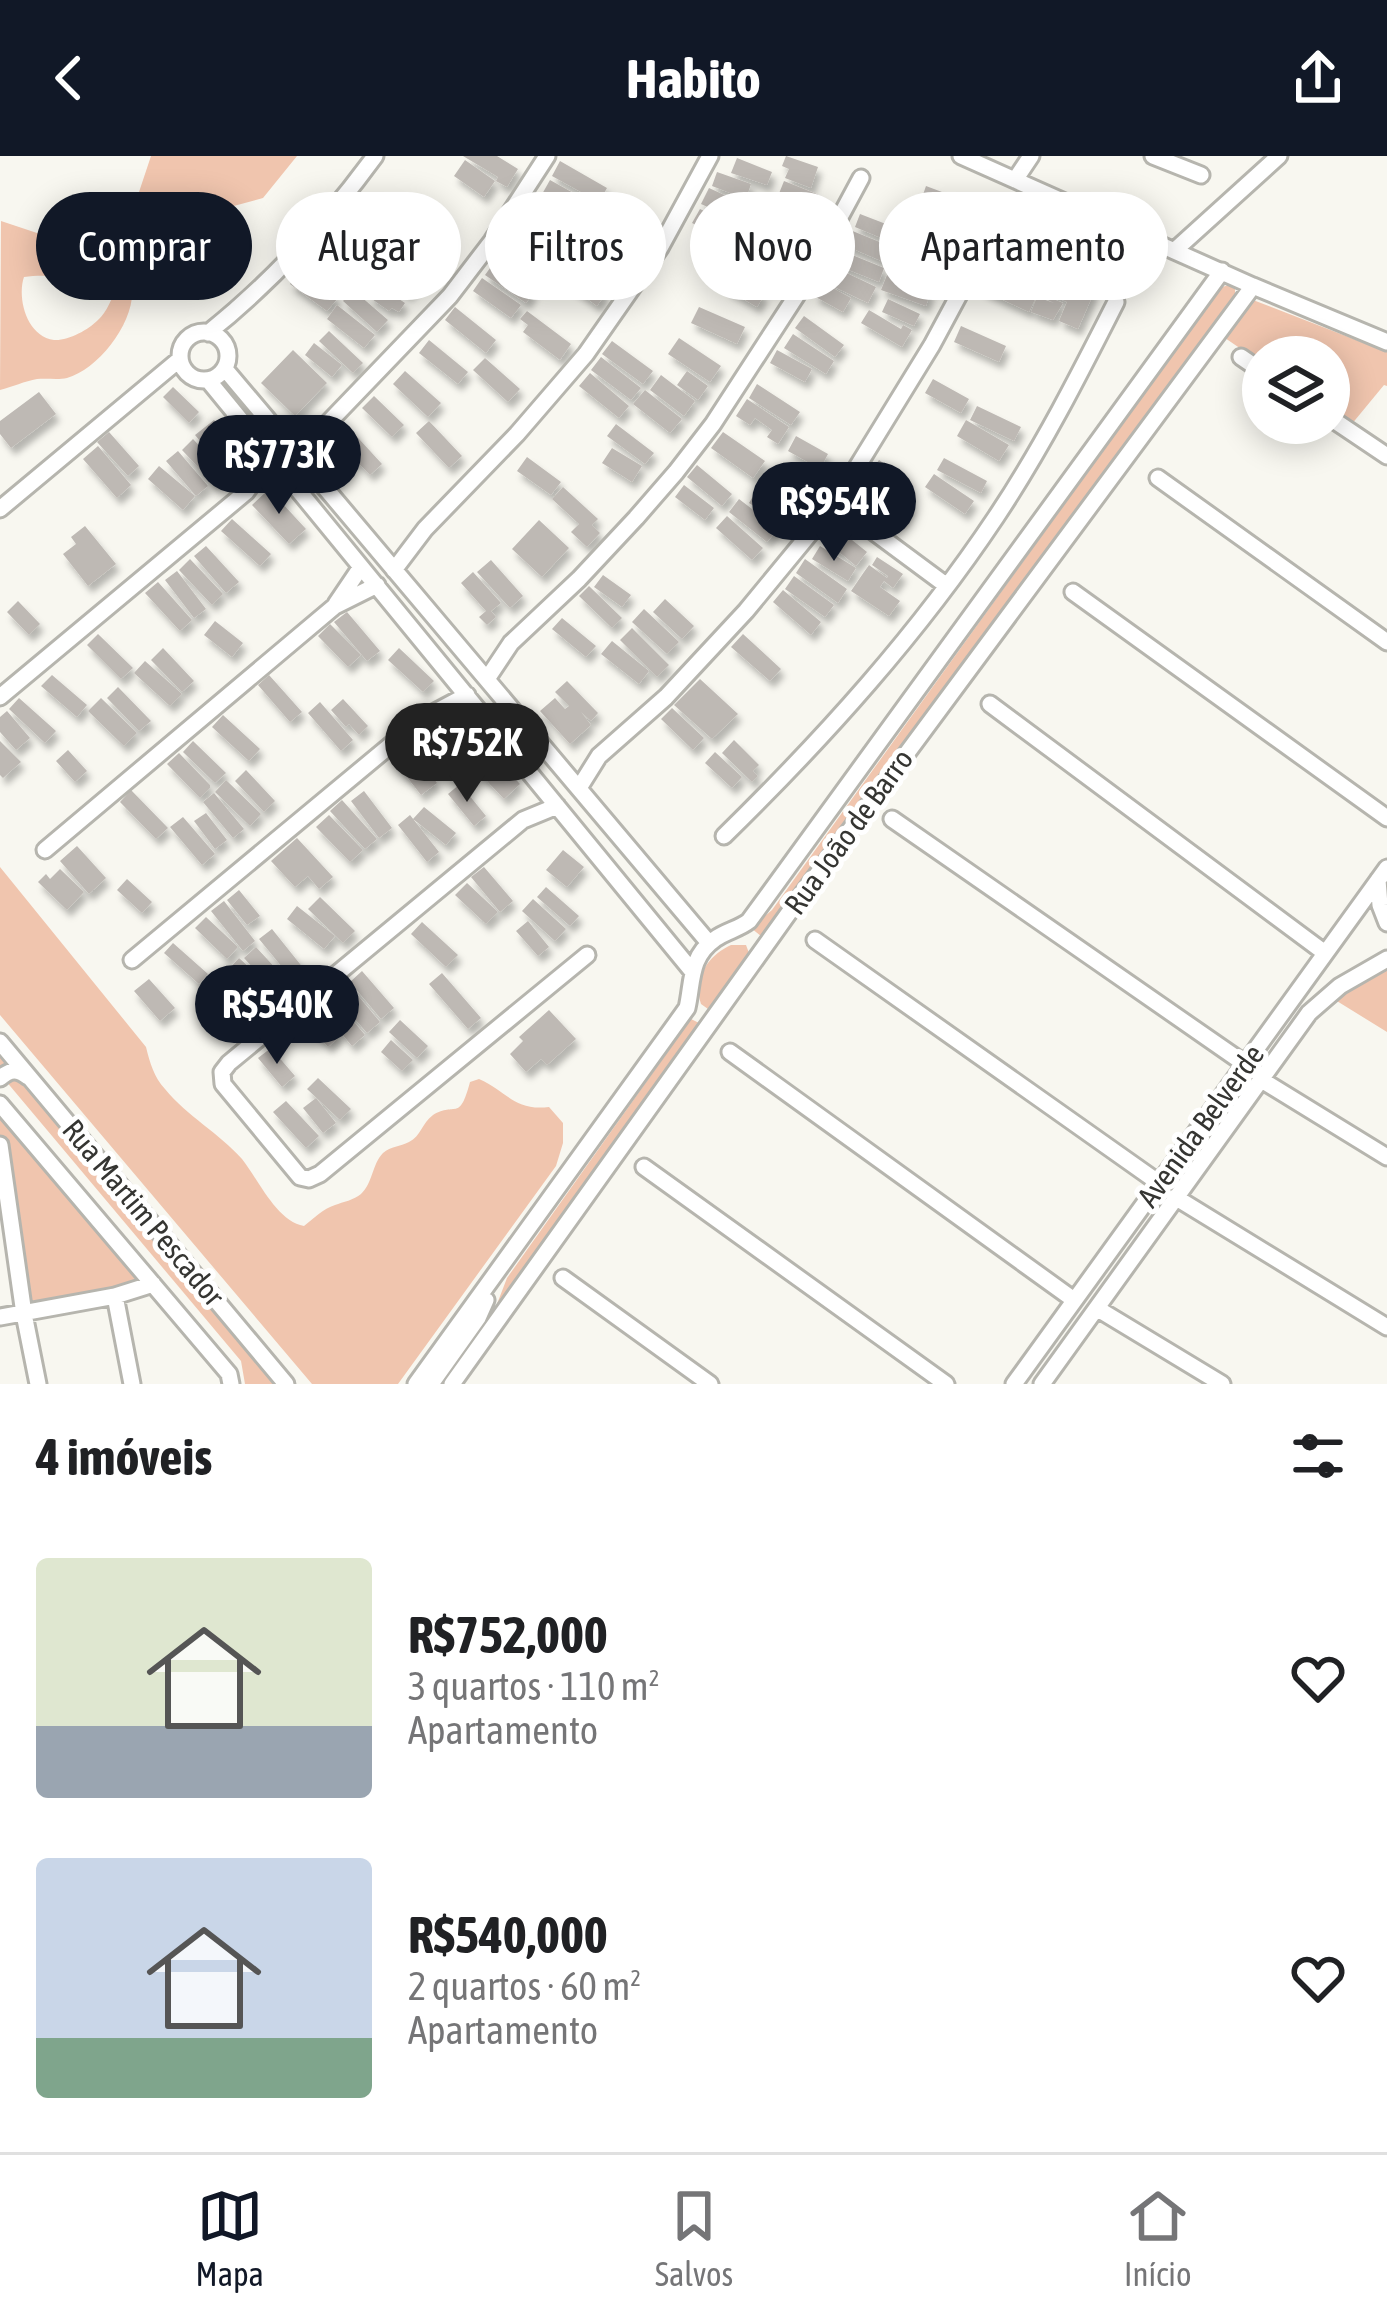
<!DOCTYPE html>
<html lang="pt">
<head>
<meta charset="utf-8">
<style>
  body { margin:0; font-family:"Asap Condensed",sans-serif; background:#f2f2f2; color:#202124; height:100vh; display:flex; flex-direction:column; font-size:45px; white-space:nowrap }
  * { box-sizing:border-box; margin:0 }
  p { font-size:39px; color:#757577 }
  .icon { flex:none; width:66px; height:66px; fill:none; stroke:currentColor; stroke-width:2; stroke-linecap:round; stroke-linejoin:round }
  .map { position:relative; height:1228px; overflow:hidden }
  .drawer { display:flex; flex-direction:column; background:#fff; flex:1 }
  .drawer>* { flex:none }
  .banner { position:absolute; left:36px; top:36px; width:1317px; height:108px; display:flex; gap:24px }
  .fabs { position:absolute; left:1242px; top:180px; display:grid; gap:24px }
  .fabs a { display:grid; place-items:center; width:108px; height:108px; border-radius:50%; background:#fff; box-shadow:0 6px 30px #0003; font-size:60px }
  .price { position:absolute; translate:-50% -102px; padding:0 27px; border-radius:42px; background:#111827; color:#fff; font-size:39px; line-height:78px; filter:drop-shadow(0 3px 6px #0008) }
  .price::after { content:''; position:absolute; left:50%; top:72px; width:36px; height:27px; margin-left:-18px; background:inherit; clip-path:polygon(0 0,100% 0,50% 100%) }
  .price.selected { background:#222; color:#fff }
  ul { padding:0; list-style:none }
  li { display:flex; align-items:center; gap:36px; height:300px; padding:0 36px }
  li span { display:grid; place-items:center; flex:none; width:336px; height:240px; border-radius:12px; color:#555 }
  li>.icon { margin-inline-start:auto }
  span .icon { width:144px; height:144px; fill:#fffc; stroke-width:1 }
  li b { font-size:51px }
  h2 { display:flex; justify-content:space-between; align-items:center; height:144px; padding:0 36px; font-size:51px }
  .tag { padding:0 42px; border-radius:54px; background:#fff; box-shadow:0 6px 30px #0003; font-size:42px; line-height:108px }
  .tag.selected { background:#111827; color:#fff }
  header { display:flex; justify-content:space-between; align-items:center; height:156px; padding:0 36px; background:#111827; color:#fff; font-size:54px; font-weight:700 }
  .dock { display:flex; justify-content:space-around; align-items:center; height:168px; border-top:3px solid #e0e0e0; background:#fff; font-size:33px; color:#757577 }
  .dock a { display:grid; justify-items:center; gap:6px }
  .dock .selected { color:#111827 }
  .map>svg:first-child { display:block }
  .green { fill:#f0c5ae }
  .building { fill:#beb9b4; filter:url(#shadow) }
  .lines { fill:none; stroke-linecap:round; stroke-linejoin:round }
  .minor-casing { stroke:#b6b5ae; stroke-width:21 }
  .minor { stroke:#fff; stroke-width:15 }
  .labels { text-anchor:middle; stroke-width:10; stroke-linejoin:round; paint-order:stroke }
  .street-label { font-size:30px; fill:#353532; stroke:#fff }
</style>
</head>
<body>
<header><svg class="icon" aria-label="back" viewBox="0 0 24 24"><path d="M15 5l-7 7 7 7"/></svg>Habito<svg class="icon" aria-label="share" viewBox="0 0 24 24"><path d="M12 15V3M7 8l5-5 5 5M5 13v7h14v-7"/></svg></header>
<div class="map">
<svg width="1387" height="1228" viewBox="0 0 1387 1228">
  <defs>
    <filter id="shadow"><feDropShadow dx="4" dy="7" stdDeviation="3" flood-color="#0004"/></filter>
  </defs>
  <rect width="100%" height="100%" fill="#f8f7f0"/>
  <path class="green" d="M151,0H297L263,42L230,51L145,85L128,80L132,57Z
    M1,65L82,92L105,103L114,119C83,127 54,116 24,121C17,141 26,180 54,184C68,185 88,174 98,164C107,156 112,142 117,130L132,133C135,166 98,214 67,222C58,224 47,222 37,223C25,225 12,231 0,234Z
    M1228,129L1235,132V140L767,785L751,772L772,754L1220,132Z
    M1253,144L1387,196V230L1384,229L1351,269L1329,253V201H1263V208L1225,182Z
    M0,711L146,891C150,907 154,921 165,933C187,960 219,977 242,1003C258,1023 277,1066 304,1070C314,1062 323,1053 335,1049C343,1046 354,1044 361,1038C373,1027 372,1008 383,997C391,990 400,991 409,986C421,980 422,967 433,959C456,945 459,967 470,926L479,923C508,936 514,955 549,951L563,967V987L556,1010L398,1228H312L0,859Z
    M731,789H746L749,797L708,853L701,848C693,823 707,800 731,789Z
    M1387,812V876L1332,842Z
    M691,863L703,869L447,1228H443L492,1161L507,1122Z
    M0,894L277,1228H245L241,1205L0,918Z
    M0,950L151,1127L25,1157L0,979Z"/>
  <path class="building" d="M463,0H497L518,13L507,31L496,25L498,21Z
    M786,0L818,11L811,32L785,22L789,13L782,10Z
    M737,2L772,16L767,29L731,17Z
    M465,4L495,25L484,41L454,20Z
    M560,5L607,32L599,46L552,20Z
    M717,16L751,28L746,43L712,30Z
    M550,24L593,48L584,64L541,40Z
    M784,25L819,39L813,55L778,40Z
    M926,30L942,36L939,46L953,51L948,65L918,53Z
    M709,32L746,49L739,65L701,48Z
    M542,43L581,69L572,83L532,57Z
    M700,53L742,73L735,88L692,67Z
    M354,54L386,79L376,91L344,66Z
    M860,58L904,75L898,89L855,71Z
    M520,59L567,84L558,100L522,78L525,74L515,68Z
    M746,74L791,100L781,117L736,91Z
    M850,74L892,91L886,107L844,89Z
    M1019,74L1036,81L1032,92L1043,97L1047,86L1055,89L1050,104L1034,98L1032,102L1011,94Z
    M419,80L443,96L435,108L411,92Z
    M326,83L364,112L353,126L342,118L332,131L305,111Z
    M571,85L611,111L601,126L561,101Z
    M512,90L540,115L530,125L503,100Z
    M840,94L884,112L879,126L834,108Z
    M1057,94L1090,106L1082,126L1068,122L1095,134L1078,173L1059,165L1067,146L1044,136L1053,115L1049,114Z
    M896,98L916,105L911,117L934,126L932,131L890,114Z
    M381,101L415,130L408,139L390,123L386,127L370,114Z
    M742,104L777,120L771,134L736,117Z
    M493,108L534,136L526,147L485,119Z
    M567,109L606,137L597,150L559,122Z
    M832,110L876,131L868,147L824,126Z
    M300,114L338,142L327,155L290,128Z
    M990,117L1063,147L1053,164L1031,156L1037,141L1054,147L1037,139L1029,156L982,134Z
    M887,119L931,135L926,150L881,134Z
    M734,120L765,138L757,151L726,133Z
    M482,122L521,149L511,162L473,135Z
    M822,126L851,142L843,156L814,140Z
    M378,129L405,147L399,156L392,152L389,155L369,141Z
    M349,138L355,143L359,139L388,164L377,176L343,145Z
    M888,143L920,158L914,170L882,156Z
    M337,149L375,179L364,192L327,163Z
    M455,151L496,184L486,197L445,164Z
    M699,151L745,171L737,188L691,167Z
    M869,154L901,173L903,169L912,174L902,191L861,167Z
    M527,155L571,188L560,204L523,176L528,169L520,163Z
    M804,160L844,189L835,201L795,172Z
    M961,170L1006,190L999,206L954,186Z
    M329,175L363,207L353,217L319,185Z
    M793,178L834,205L826,218L784,192Z
    M679,182L721,210L710,226L668,198Z
    M429,184L468,216L458,228L419,197Z
    M612,185L653,215L643,228L602,198Z
    M314,187L342,209L332,221L305,199Z
    M293,194L327,227L295,260L261,227Z
    M777,194L812,213L805,226L770,207Z
    M601,201L641,232L631,244L591,214Z
    M485,202L520,233L508,246L473,214Z
    M405,215L441,247L428,261L393,228Z
    M687,215L708,230L698,244L677,229Z
    M590,217L629,250L619,262L579,230Z
    M661,219L695,245L684,260L650,234Z
    M933,223L969,243L961,257L925,237Z
    M757,228L800,256L791,269L749,242Z
    M173,231L199,256L189,267L163,241Z
    M645,234L682,263L670,277L633,248Z
    M39,236L56,258L11,292L0,278V265Z
    M374,240L404,269L392,281L362,252Z
    M747,243L789,271L778,288L767,281L772,274L755,262L750,269L736,260Z
    M977,250L1021,271L1014,285L970,264Z
    M214,264L222,273L213,280L221,290L211,298L195,279Z
    M966,264L1009,289L999,305L957,280Z
    M429,265L462,300L449,312L416,277Z
    M616,268L654,297L645,308L607,280Z
    M349,272L382,308L370,319L336,284Z
    M109,276L139,310L128,320L97,286Z
    M723,276L765,305L753,322L711,292Z
    M796,280L828,298L820,313L788,295Z
    M193,283L225,317L214,328L182,294Z
    M98,290L131,329L117,342L83,303Z
    M612,292L642,310L632,326L602,307Z
    M178,295L208,330L196,340L166,305Z
    M527,301L561,326L551,339L517,315Z
    M944,302L987,325L981,337L937,314Z
    M879,304L907,323L897,337L869,318Z
    M697,309L732,338L722,350L687,321Z
    M159,310L195,340L183,354L148,323Z
    M934,318L974,345L965,358L925,331Z
    M867,322L911,349L900,366L857,338Z
    M684,329L714,352L705,364L675,341Z
    M563,331L598,363L592,369L600,377L587,391L571,376L579,368L552,343Z
    M758,332L793,354L784,369L749,347Z
    M269,333L306,373L289,388L252,349Z
    M739,343L778,373L767,386L729,356Z
    M727,360L763,392L752,404L716,372Z
    M232,363L271,398L260,410L221,375Z
    M539,364L569,392L542,421L512,393Z
    M85,370L116,408L88,430L63,398L76,388L71,381Z
    M837,372L867,396L856,410L826,385Z
    M206,390L239,426L226,437L194,400Z
    M820,390L856,412L848,425L812,403Z
    M877,401L903,418L893,432L884,425L880,431L900,445L889,460L851,435L864,416L866,418L864,416L869,409L887,422L888,420L872,409Z
    M190,403L223,438L212,449L179,414Z
    M805,403L847,433L838,447L796,417Z
    M491,404L523,440L510,452L477,416Z
    M177,415L206,453L194,462L165,424Z
    M473,416L501,447L491,455L496,461L487,469L479,461L486,455L461,427Z
    M603,419L631,439L622,451L594,431Z
    M794,420L834,449L825,461L785,433Z
    M158,426L192,464L180,475L145,437Z
    M589,430L622,462L612,472L579,440Z
    M783,434L821,466L811,479L773,446Z
    M665,443L694,470L682,483L653,456Z
    M18,445L40,468L29,479L7,456Z
    M644,453L679,486L667,498L632,466Z
    M347,456L380,495L367,505L334,466Z
    M562,462L596,490L586,501L552,473Z
    M215,465L243,487L232,501L204,479Z
    M330,468L361,499L348,511L318,480Z
    M632,472L669,509L657,521L620,484Z
    M98,478L133,512L121,523L87,489Z
    M743,478L781,513L770,525L731,491Z
    M612,485L649,515L639,528L601,498Z
    M163,492L194,525L182,536L151,504Z
    M399,492L434,525L423,536L388,504Z
    M145,505L182,538L170,550L134,517Z
    M52,519L87,549L77,561L41,530Z
    M269,519L302,556L290,566L258,529Z
    M700,523L738,558L712,583L674,549Z
    M567,525L598,557L591,565L581,556L591,569L570,588L540,555L555,542L565,553L569,550L555,536Z
    M118,531L151,565L139,575L107,542Z
    M19,542L56,575L45,587L9,553Z
    M101,542L137,577L124,590L88,555Z
    M343,543L368,570L359,579L349,568L346,571L331,554Z
    M320,546L353,584L341,595L308,557Z
    M672,552L704,582L693,594L661,563Z
    M7,555L30,582L16,594L0,576V561Z
    M223,559L260,593L249,605L212,571Z
    M440,570L471,610L455,622L427,587L414,598L437,627L421,639L390,599L423,574L427,580Z
    M734,584L759,609L753,615L758,620L752,626L722,597Z
    M0,585L21,606L3,622L0,619Z
    M193,585L226,617L215,627L183,596Z
    M486,592L520,628L504,643L470,607Z
    M68,594L87,615L75,626L56,605Z
    M715,596L742,621L732,632L705,607Z
    M179,597L210,629V632L200,642L167,608Z
    M246,614L275,645L264,656L235,625Z
    M226,624L261,658L250,670L215,636Z
    M460,628L486,660L474,670L448,638Z
    M131,634L168,672L156,683L120,646Z
    M364,635L392,672L379,682L351,645Z
    M214,637L244,673L233,682L203,646Z
    M342,644L377,683L365,693L330,655Z
    M424,651L456,677L446,689L413,663Z
    M206,657L227,684L215,693L194,665Z
    M329,659L363,694L350,706L316,671Z
    M410,659L439,696L427,706L398,669Z
    M183,661L215,698L202,709L170,671Z
    M297,682L333,721L319,733L308,720L295,731L271,705Z
    M77,690L106,722L89,738L60,705Z
    M563,694L584,711L567,731L546,714Z
    M484,711L513,745L500,756L471,721Z
    M60,713L84,736L67,754L38,726L46,718L50,723Z
    M127,723L152,746L142,757L117,734Z
    M467,727L498,756L486,768L455,739Z
    M546,731L579,760L570,770L537,741Z
    M239,734L260,760L247,769L227,744Z
    M320,741L355,775L343,787L308,753Z
    M533,743L566,773L555,785L522,755Z
    M224,745L255,785L243,795L211,755Z
    M297,750L335,780L324,793L287,763Z
    M206,761L238,791L227,803L195,772Z
    M528,765L549,791L538,800L516,775Z
    M422,766L458,799L446,811L411,778Z
    M272,773L304,813L292,823L259,783Z
    M173,787L208,818L199,828L164,797Z
    M256,791L291,829L279,840L244,802Z
    M239,802L272,832L263,843L229,813Z
    M362,815L394,852L381,863L350,826Z
    M442,817L481,862L468,873L429,828Z
    M228,818L257,848L247,858L217,828Z
    M149,823L175,852L160,865L134,835Z
    M210,827L245,861L232,874L198,840Z
    M350,830L380,866L367,877L337,842Z
    M333,841L365,879L352,890L320,852Z
    M311,848L340,880L328,891L300,859Z
    M549,854L576,883L547,909L541,903L526,916L510,898L523,885L519,881Z
    M400,864L428,890L417,902L389,876Z
    M391,884L413,904L402,915L381,896Z
    M271,892L295,920L282,931L258,902Z
    M318,922L351,953L340,964L307,933Z
    M316,942L336,967L323,977L303,952Z
    M286,945L319,980L306,992L273,956Z"/>
  <g class="lines">
    <g class="minor-casing">
      <path id="minor" d="M961,0L1253,130L1387,186
        M1153,0L1201,19
        M1015,24L1031,0
        M1174,95L1279,0
        M180 200a24 24 0 1 1 48 0a24 24 0 1 1-48 0Z
        M208,177C273,125 326,67 375,0
        M1241,201L1263,216
        M225,213L709,787
        M208,224L692,815
        M1329,261L1387,300
        M303,306L328,267L450,140L492,85L547,0
        M1158,322L1387,486
        M835,347L947,430
        M0,353L180,203
        M394,414L425,373L517,278L586,198L660,92L710,0
        M1073,436L1387,662
        M336,448L361,411
        M487,523L511,487L579,423L636,362L676,316L713,268L804,128L861,22
        M0,541L246,336L272,301
        M990,548L1325,797
        M579,632L599,600L666,541L746,455L835,347L932,189L989,83
        M557,650L523,664L229,907L222,916L223,928L300,1021L309,1023L320,1018L587,799
        M892,663L1245,908
        M724,680C824,582 918,478 996,361C1042,292 1079,219 1116,146
        M45,694L335,450L377,429
        M1378,724L1380,749L1387,767
        M815,784L1159,1027
        M132,804L422,563L467,539
        M0,886L286,1228
        M730,896L1074,1144
        M0,922C11,913 17,913 28,921
        M1260,923L1387,1001
        M0,948L229,1218L231,1228
        M0,989L24,1158L38,1228
        M644,1011L946,1228
        M1175,1041L1387,1171
        M563,1122L710,1228
        M115,1140L132,1228
        M1098,1153L1222,1228
        M0,1161L115,1140L153,1128
        M416,1228L687,852C693,826 689,801 715,783C726,775 739,773 749,765L1222,115
        M431,1228L478,1162L486,1144
        M452,1228L793,751L1253,130
        M1014,1228L1387,712
        M1042,1228L1309,857L1340,830L1387,803"/>
    </g>
    <use href="#minor" class="minor"/>
  </g>
  <g class="labels">
    <g class="street-label">
      <text transform="translate(849 676) rotate(-54)" y="10">Rua João de Barro</text>
      <text transform="translate(1201 970) rotate(-54)" y="10">Avenida Belverde</text>
      <text transform="translate(143 1057) rotate(50)" y="10">Rua Martim Pescador</text>
    </g>
  </g>
</svg>
<div class="fabs">
<a><svg class="icon" aria-label="layers" viewBox="0 0 24 24"><path d="M12 4l9 5-9 5-9-5zM3 14l9 5 9-5"/></svg></a>
</div>
<b class="price" style="left:279px;top:361px">R$773K</b>
<b class="price" style="left:834px;top:408px">R$954K</b>
<b class="price selected" style="left:467px;top:649px">R$752K</b>
<b class="price" style="left:277px;top:911px">R$540K</b>
<div class="banner">
<a class="tag selected">Comprar</a>
<a class="tag">Alugar</a>
<a class="tag">Filtros</a>
<a class="tag">Novo</a>
<a class="tag">Apartamento</a>
</div>
</div>
<section class="drawer">
<h2>4 imóveis<svg class="icon" aria-label="filters" viewBox="0 0 24 24"><path d="M4 7h16M4 17h16"/><circle cx="9" cy="7" r="2"/><circle cx="15" cy="17" r="2"/></svg></h2>
<ul>
<li><span style="background:linear-gradient(#dfe7d0 70%,#9aa5b1 0)"><svg class="icon" aria-label="home" viewBox="0 0 24 24"><path d="M3 11l9-7 9 7M6 9v11h12V9"/></svg></span><div><b>R$752,000</b><p>3 quartos · 110 m²</p><p>Apartamento</p></div><svg class="icon" aria-label="heart" viewBox="0 0 24 24"><path d="M12 20l-8-8c-3-5 5-10 8-4 3-6 11-1 8 4z"/></svg></li>
<li><span style="background:linear-gradient(#c9d6e8 75%,#7fa58c 0)"><svg class="icon" aria-label="home" viewBox="0 0 24 24"><path d="M3 11l9-7 9 7M6 9v11h12V9"/></svg></span><div><b>R$540,000</b><p>2 quartos · 60 m²</p><p>Apartamento</p></div><svg class="icon" aria-label="heart" viewBox="0 0 24 24"><path d="M12 20l-8-8c-3-5 5-10 8-4 3-6 11-1 8 4z"/></svg></li>
</ul>
</section>
<nav class="dock">
<a class="selected"><svg class="icon" aria-label="map" viewBox="0 0 24 24"><path d="M3 6l6-2 6 2 6-2v14l-6 2-6-2-6 2zM9 4v14M15 6v14"/></svg>Mapa</a>
<a><svg class="icon" aria-label="saved" viewBox="0 0 24 24"><path d="M7 4h10v16l-5-4-5 4z"/></svg>Salvos</a>
<a><svg class="icon" aria-label="home" viewBox="0 0 24 24"><path d="M3 11l9-7 9 7M6 9v11h12V9"/></svg>Início</a>
</nav>
</body>
</html>
